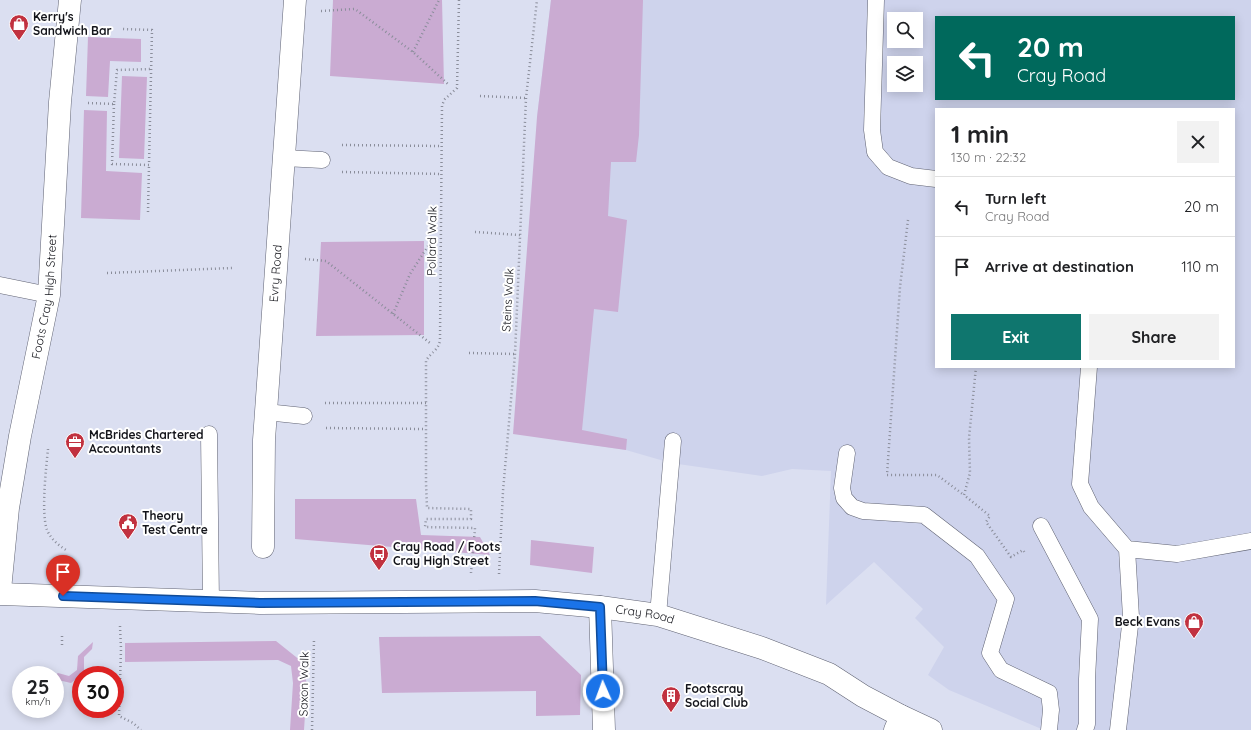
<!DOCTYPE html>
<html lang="en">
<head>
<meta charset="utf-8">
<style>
  body { margin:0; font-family:Quicksand,sans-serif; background:#f2f2f2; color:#202124; height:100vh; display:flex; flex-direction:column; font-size:15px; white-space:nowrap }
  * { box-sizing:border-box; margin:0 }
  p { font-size:13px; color:#757577 }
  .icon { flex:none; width:22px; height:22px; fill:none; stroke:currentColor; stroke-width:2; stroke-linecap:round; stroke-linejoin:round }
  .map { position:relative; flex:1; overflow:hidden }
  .panel { position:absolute; left:935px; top:108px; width:300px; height:260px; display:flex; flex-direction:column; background:#fff; border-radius:0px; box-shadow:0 2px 10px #0003 }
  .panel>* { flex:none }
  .banner { position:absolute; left:935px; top:16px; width:300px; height:84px; border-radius:0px; box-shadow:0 2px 10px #0003; background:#00695c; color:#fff; overflow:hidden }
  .buttons { position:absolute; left:887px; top:12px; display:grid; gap:8px }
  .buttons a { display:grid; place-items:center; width:36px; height:36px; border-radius:0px; background:#fff; box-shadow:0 2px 10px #0003; font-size:20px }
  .speed { position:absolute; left:12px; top:666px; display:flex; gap:8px; font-size:20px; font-weight:700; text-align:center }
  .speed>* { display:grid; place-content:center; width:52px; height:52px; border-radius:50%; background:#fff; box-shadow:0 2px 10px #0003; line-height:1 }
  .speed small { font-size:10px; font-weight:400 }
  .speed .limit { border:6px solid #d22; background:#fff; color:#111 }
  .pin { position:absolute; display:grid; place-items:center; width:34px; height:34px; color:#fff; margin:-41px -17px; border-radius:50% 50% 50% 0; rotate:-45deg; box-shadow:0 0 4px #0007 }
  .pin .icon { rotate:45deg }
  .me { position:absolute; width:44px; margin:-22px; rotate:358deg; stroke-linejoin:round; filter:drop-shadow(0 0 3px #0008) }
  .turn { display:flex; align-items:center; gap:14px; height:84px; padding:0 16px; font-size:18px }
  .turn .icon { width:52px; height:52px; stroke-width:2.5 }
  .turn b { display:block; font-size:28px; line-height:34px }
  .round { display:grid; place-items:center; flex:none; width:42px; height:42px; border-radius:0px; background:#f2f2f2 }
  .headline { display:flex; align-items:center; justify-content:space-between; height:68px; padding:0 16px }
  h1 { font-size:24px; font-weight:700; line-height:30px }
  .primary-button { display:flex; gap:8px; margin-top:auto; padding:8px 16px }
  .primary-button a { flex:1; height:46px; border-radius:0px; background:#0f766e; color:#fff; font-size:16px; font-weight:700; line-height:46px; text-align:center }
  .primary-button a+a { background:#f2f2f2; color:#202124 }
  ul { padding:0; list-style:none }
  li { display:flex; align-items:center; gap:12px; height:60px; padding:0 16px; border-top:1px solid #e0e0e0 }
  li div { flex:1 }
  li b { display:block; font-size:15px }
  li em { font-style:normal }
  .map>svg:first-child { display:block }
  .built { fill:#ced3ec; fill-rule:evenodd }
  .green { fill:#caabd2 }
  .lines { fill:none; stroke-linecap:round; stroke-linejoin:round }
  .service-casing { stroke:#606373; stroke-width:17 }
  .minor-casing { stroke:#606373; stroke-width:23 }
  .primary-casing { stroke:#606373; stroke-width:23 }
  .path { stroke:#8a8d9a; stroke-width:2.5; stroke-dasharray:1 3; stroke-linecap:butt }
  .service { stroke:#fff; stroke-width:16 }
  .minor { stroke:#fff; stroke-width:22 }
  .primary { stroke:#fff; stroke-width:22 }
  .route-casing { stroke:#114b97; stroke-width:10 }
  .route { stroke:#1a73e8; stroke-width:7 }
  .labels { text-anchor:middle; stroke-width:4; stroke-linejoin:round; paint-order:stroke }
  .poi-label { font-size:12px; font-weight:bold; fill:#13141a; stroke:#fff; text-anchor:start }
  .street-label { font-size:12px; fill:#13141a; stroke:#fff }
</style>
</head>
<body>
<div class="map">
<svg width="1251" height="730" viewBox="0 0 1251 730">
  <rect width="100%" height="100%" fill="#dbdff1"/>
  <!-- built -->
  <path class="built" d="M551,0H1251V730H1044L949,690L928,675L944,647L915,618L923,609L874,562L826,605L831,471L792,469L762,476L671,463L626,450L559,440L537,117ZM936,17H1234V99H936ZM894,19H916V41H894ZM894,63H916V85H894ZM936,109H1234V367H936Z"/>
  <!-- green -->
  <path class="green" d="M333,0H442L444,84L330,76Z
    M551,0H643L639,135L636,162H611L608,216L627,220L618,312L594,309L582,430L627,439L626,450L513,434L537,117Z
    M88,37L141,39V62L110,61L108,97L86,96Z
    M122,76L147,77L144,159L119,158Z
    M84,110L107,111L106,171L142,173L140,220L81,218Z
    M424,241V335L316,336L321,242Z
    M295,499H416L421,535L480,537L490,555L295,539Z
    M531,540L594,547L592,573L530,565Z
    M540,636L581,675L580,715L536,716V691L382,693L379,637Z
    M276,641L301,661L307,684L304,730H290L293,683L291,666L278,660L125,662V643Z
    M93,642L92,649L84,657V673L71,683L58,680L55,682V675L58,673L69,676L77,670L78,656Z"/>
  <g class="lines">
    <defs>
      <path id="service" d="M876,0L872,130L875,152L888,167L911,176L936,179
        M284,158L322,160
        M0,285L49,295
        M1089,367L1080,484L1091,507L1127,549
        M266,412L304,416
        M209,434L211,602
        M847,453L842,488L844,498L852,507L863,511L924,515L977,556L1006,599L990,653L1001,670L1049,693L1051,710L1049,730
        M1041,526L1090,619L1087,679V724L1085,730
        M658,615L673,441
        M1118,730L1131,617L1127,549L1177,554L1251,541"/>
      <g id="minor">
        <path id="s1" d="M263,547L264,440L295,0"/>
        <path d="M600,607L604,730"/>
        <path d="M895,730L901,716"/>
      </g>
      <g id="primary">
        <path id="s2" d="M0,590L8,508L20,436L49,295L60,102L70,0"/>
        <path id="s3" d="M0,594L260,603L535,601L600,607L658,615L762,648L829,674L863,696L901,716L931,730"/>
      </g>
    </defs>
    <!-- service casing -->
    <use href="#service" class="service-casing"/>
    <!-- minor casing -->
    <use href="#minor" class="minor-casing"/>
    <!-- primary casing -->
    <use href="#primary" class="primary-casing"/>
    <!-- path -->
    <path class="path" d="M459,0L457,88L445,99L442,105L440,340C439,350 430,353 426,361V483L427,508L471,509V519H426L425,527L475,528L471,573
      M321,11L355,9L413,52L449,85
      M413,52L439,0
      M480,96L526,98
      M88,103L114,104L117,70L151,69
      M114,104L112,164L149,165L152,30L122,29
      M342,145L442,146
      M342,172L442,174
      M148,212L149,165
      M908,220L900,287L887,475H937L964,495
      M475,232L520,235
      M305,259L326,261L430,343
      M107,273L232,268
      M393,314L410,274L430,243
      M469,353L515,354
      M976,367L969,438L970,473L964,495L990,516L986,522L1011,557L1023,550L1025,553
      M325,403H426
      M326,428L426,429
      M48,449C46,469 41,513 47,530C51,539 58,545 66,550
      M499,574L503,491L515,354L526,98L537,0
      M120,626L121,649L119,716L133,723L141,730
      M62,645V635
      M312,730L314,639"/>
    <!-- service -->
    <use href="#service" class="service"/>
    <!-- minor -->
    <use href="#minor" class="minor"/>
    <!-- primary -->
    <use href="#primary" class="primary"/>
  </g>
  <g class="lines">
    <defs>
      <path id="route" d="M63,596L260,603L535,601L600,607L603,691"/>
    </defs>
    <!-- route casing -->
    <use href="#route" class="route-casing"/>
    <!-- route -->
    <use href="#route" class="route"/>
  </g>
  <!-- icons -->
  <defs>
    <symbol id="shop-pin" viewBox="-11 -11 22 30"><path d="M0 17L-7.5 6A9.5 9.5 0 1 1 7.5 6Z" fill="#c1313f" stroke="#fff"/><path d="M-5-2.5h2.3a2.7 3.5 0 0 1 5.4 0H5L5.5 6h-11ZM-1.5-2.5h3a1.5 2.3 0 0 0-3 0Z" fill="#fff"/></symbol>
    <symbol id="office-pin" viewBox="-11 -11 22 30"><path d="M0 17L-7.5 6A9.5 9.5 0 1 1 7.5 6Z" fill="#c1313f" stroke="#fff"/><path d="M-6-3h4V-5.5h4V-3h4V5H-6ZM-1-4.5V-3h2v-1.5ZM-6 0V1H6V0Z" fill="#fff"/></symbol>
    <symbol id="civic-pin" viewBox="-11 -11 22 30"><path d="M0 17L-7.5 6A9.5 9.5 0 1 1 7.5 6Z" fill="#c1313f" stroke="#fff"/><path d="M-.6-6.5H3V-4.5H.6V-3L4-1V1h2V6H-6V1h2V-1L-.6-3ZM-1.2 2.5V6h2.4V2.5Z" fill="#fff"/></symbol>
    <symbol id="bus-pin" viewBox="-11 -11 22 30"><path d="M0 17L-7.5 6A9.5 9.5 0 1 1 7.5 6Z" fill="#c1313f" stroke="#fff"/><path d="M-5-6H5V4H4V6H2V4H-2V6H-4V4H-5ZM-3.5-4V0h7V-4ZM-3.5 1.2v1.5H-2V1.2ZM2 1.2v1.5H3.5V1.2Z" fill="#fff"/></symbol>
    <symbol id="building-pin" viewBox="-11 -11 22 30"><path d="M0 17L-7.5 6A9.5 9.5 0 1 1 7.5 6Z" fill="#c1313f" stroke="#fff"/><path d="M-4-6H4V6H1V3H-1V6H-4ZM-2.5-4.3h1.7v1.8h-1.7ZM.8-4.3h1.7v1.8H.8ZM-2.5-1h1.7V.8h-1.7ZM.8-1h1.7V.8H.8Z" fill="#fff"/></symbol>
  </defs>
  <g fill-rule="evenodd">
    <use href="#shop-pin" x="8" y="13" width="22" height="30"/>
    <use href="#office-pin" x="64" y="431" width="22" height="30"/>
    <use href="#civic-pin" x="117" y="512" width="22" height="30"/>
    <use href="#bus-pin" x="368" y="543" width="22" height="30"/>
    <use href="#shop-pin" x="1183" y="611" width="22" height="30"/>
    <use href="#building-pin" x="660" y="685" width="22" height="30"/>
  </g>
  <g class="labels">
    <!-- poi labels -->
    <g class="poi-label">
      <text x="33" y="21">Kerry's<tspan x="33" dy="14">Sandwich Bar</tspan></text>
      <text x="89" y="439">McBrides Chartered<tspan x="89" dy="14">Accountants</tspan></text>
      <text x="142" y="520">Theory<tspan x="142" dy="14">Test Centre</tspan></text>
      <text x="393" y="551">Cray Road / Foots<tspan x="393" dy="14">Cray High Street</tspan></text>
      <text x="1180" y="626" text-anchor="end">Beck Evans</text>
      <text x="685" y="693">Footscray<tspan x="685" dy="14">Social Club</tspan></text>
    </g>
    <!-- street labels -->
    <g class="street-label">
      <text transform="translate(432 241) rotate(-89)" y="4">Pollard Walk</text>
      <text dy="4" stroke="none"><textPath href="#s1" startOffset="274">Evry Road</textPath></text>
      <text dy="4" stroke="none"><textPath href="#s2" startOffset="297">Foots Cray High Street</textPath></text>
      <text transform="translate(508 300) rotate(-87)" y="4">Steins Walk</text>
      <text dy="4" stroke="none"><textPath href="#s3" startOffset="646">Cray Road</textPath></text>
      <text transform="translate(304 684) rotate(-89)" y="4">Saxon Walk</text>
    </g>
  </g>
</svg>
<div class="buttons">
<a><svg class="icon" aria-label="search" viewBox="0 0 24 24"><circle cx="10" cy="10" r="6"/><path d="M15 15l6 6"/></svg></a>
<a><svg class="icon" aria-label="layers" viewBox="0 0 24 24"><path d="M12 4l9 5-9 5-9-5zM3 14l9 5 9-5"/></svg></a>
</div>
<div class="speed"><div>25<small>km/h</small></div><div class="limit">30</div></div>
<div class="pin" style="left:63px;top:596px;background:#d93025"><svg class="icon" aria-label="arrive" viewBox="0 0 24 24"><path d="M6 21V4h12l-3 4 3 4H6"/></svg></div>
<svg class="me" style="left:603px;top:691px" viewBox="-20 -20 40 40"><circle r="17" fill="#1a73e8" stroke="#fff" stroke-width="3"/><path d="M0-11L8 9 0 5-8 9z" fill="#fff"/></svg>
<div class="banner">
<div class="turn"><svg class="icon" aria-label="left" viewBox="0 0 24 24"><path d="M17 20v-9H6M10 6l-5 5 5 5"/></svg><div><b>20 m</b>Cray Road</div></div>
</div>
<section class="panel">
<div class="headline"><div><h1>1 min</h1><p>130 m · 22:32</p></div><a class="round"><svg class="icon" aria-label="close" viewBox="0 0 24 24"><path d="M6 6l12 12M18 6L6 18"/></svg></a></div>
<ul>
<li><svg class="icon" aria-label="left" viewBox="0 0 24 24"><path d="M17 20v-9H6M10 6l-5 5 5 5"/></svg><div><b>Turn left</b><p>Cray Road</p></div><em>20 m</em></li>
<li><svg class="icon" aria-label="arrive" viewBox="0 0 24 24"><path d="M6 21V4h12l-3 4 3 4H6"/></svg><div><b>Arrive at destination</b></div><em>110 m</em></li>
</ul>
<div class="primary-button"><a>Exit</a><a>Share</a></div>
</section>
</div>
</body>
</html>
